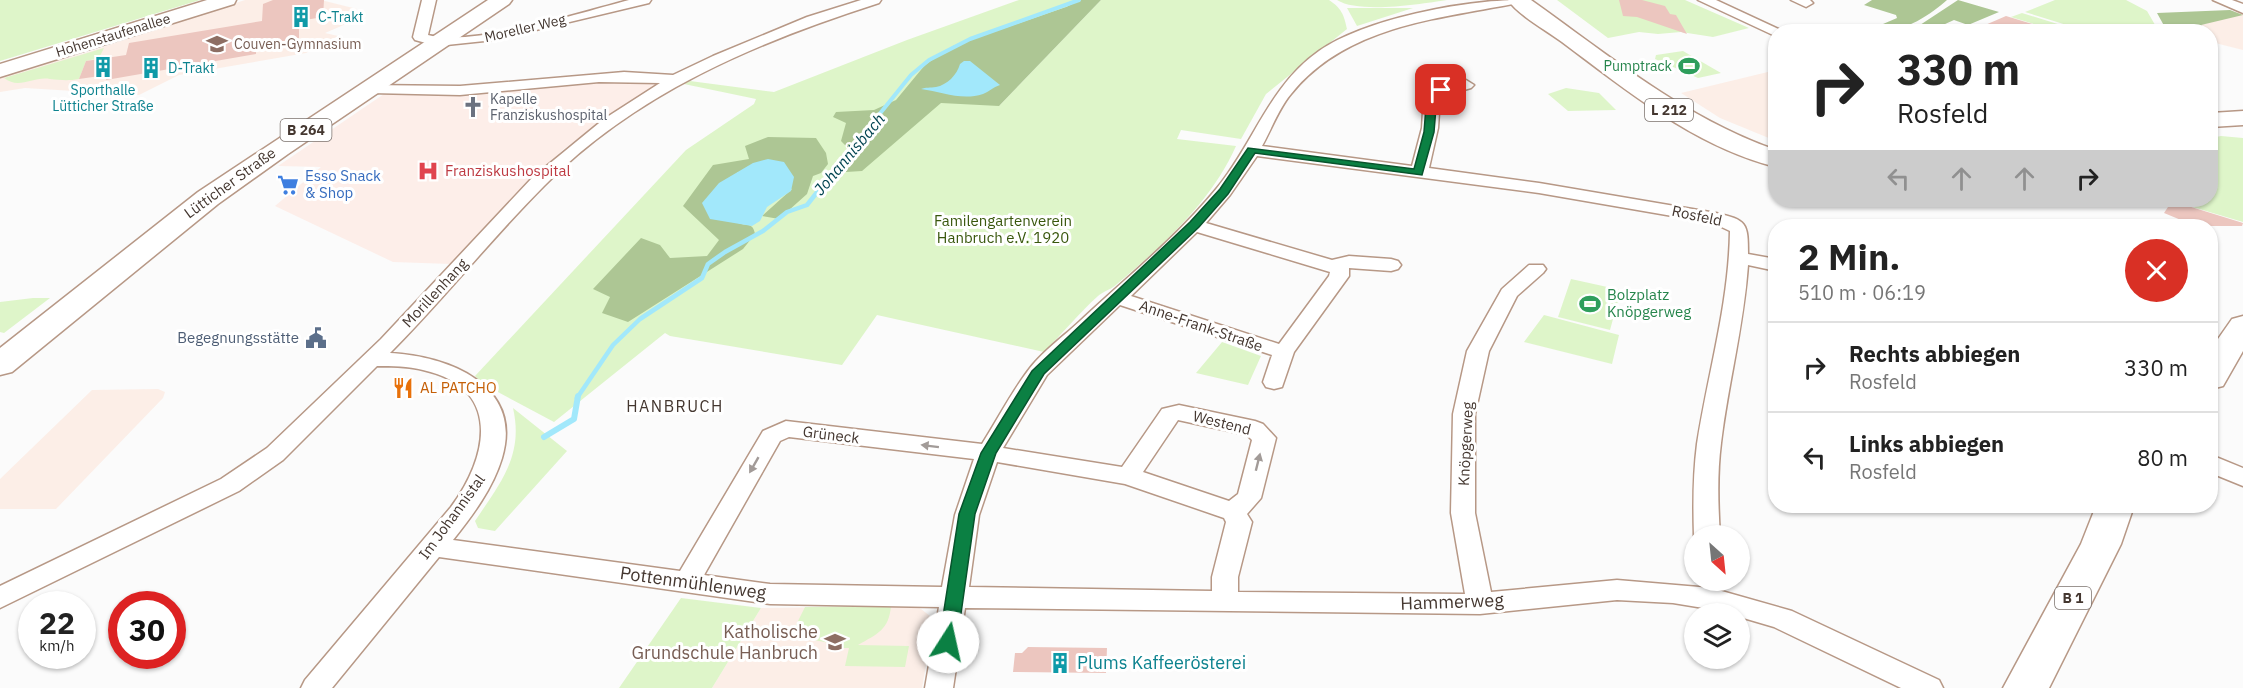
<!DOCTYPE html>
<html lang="de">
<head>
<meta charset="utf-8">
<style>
  body { margin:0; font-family:"IBM Plex Sans",sans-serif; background:#f2f2f2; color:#222; height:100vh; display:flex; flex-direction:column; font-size:22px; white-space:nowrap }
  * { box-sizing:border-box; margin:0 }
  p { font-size:20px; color:#767676 }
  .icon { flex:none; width:33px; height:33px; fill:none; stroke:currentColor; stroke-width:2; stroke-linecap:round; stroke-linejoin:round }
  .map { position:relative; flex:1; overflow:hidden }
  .sheet { position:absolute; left:1768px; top:219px; width:450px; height:294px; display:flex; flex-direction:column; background:#fff; border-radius:24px; box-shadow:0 2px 4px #0004 }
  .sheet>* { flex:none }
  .guide { position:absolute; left:1768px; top:24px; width:450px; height:183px; border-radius:24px; box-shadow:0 2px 4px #0004; background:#fff; color:#222; overflow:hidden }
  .needle { width:39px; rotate:153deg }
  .buttons { position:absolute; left:1684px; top:525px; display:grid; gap:12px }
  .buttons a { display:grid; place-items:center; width:66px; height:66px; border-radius:50%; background:#fff; box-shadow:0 2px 4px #0004; font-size:30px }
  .speed { position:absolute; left:18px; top:591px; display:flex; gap:12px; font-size:30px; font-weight:700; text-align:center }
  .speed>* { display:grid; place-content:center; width:78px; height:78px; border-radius:50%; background:#fff; box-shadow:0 2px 4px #0004; line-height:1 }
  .speed small { font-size:15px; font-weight:400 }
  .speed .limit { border:9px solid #d22; background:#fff; color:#111 }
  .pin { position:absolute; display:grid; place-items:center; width:51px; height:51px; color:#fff; margin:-26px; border-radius:12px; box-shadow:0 3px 9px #0006 }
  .me { position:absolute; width:66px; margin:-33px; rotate:10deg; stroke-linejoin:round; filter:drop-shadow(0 0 4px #0008) }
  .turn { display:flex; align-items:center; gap:21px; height:126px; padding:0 30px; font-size:27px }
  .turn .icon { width:78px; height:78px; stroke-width:2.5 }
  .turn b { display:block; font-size:42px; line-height:51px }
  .lanes { display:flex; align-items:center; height:57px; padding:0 30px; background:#0003; justify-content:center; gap:30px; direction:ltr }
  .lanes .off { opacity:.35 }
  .round { display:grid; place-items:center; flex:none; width:63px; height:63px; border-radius:32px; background:#f2f2f2 }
  .overview { display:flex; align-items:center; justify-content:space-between; height:102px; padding:0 30px }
  h1 { font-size:36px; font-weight:800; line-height:45px }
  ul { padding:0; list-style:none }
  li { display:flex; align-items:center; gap:18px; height:90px; padding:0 30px; border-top:2px solid #e0e0e0 }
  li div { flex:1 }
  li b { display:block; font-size:22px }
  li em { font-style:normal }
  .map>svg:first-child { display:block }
  .education { fill:#fceee7 }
  .medical { fill:#fdeee9 }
  .green { fill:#def5c9 }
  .forest { fill:#adc694 }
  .water { fill:#a2e8fb }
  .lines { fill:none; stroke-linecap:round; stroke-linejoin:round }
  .stream-far2 { stroke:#a2e8fb; stroke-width:4 }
  .stream-far1 { stroke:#a2e8fb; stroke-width:4.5 }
  .stream { stroke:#a2e8fb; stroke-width:6 }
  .building { fill:#ecc6bf }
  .minor-casing { stroke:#b79886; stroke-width:3 }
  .secondary-casing { stroke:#b79886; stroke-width:3 }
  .primary-casing { stroke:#b79886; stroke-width:3 }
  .minor { fill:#fff; fill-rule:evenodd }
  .secondary { fill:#fff; fill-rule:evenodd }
  .primary { fill:#fff; fill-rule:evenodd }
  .oneway { fill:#a29b98 }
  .route { fill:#0b8043; stroke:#07532c; stroke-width:1.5 }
  .labels { text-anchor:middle; stroke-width:6; stroke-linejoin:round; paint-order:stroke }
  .far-culture-label { font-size:14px; fill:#0d838f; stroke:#fff; text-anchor:start }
  .far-street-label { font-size:14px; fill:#443730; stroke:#fff }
  .far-education-label { font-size:14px; fill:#785e54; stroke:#fff; text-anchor:start }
  .far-leisure-label { font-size:14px; fill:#27864d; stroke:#fff; text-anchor:end }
  .far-worship-label { font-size:14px; fill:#5b616d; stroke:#fff; text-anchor:start }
  .shield { fill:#fff; stroke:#7c736e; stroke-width:1.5 }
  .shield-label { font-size:14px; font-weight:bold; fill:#443730 }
  .health-label { font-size:15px; fill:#be3a42; stroke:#fff; text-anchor:start }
  .shop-label { font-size:15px; fill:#366cbe; stroke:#fff; text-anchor:start }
  .street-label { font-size:15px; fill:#443730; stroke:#fff }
  .park-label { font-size:15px; fill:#39570d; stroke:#fff }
  .leisure-label { font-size:15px; fill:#27864d; stroke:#fff; text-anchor:start }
  .service-label { font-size:15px; fill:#4e5e75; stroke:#fff; text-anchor:end }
  .food-label { font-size:15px; fill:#c56008; stroke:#fff; text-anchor:start }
  .water-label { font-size:16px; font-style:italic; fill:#034552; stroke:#fff }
  .neighbourhood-label { font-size:16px; letter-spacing:1.5px; fill:#443730; stroke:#fff }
  .near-street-label { font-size:18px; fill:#443730; stroke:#fff }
  .near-education-label { font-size:18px; fill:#785e54; stroke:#fff; text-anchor:end }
  .near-culture-label { font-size:18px; fill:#0d838f; stroke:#fff; text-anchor:start }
</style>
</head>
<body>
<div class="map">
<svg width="2243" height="688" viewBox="0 0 2243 688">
  <rect width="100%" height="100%" fill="#fbfbfb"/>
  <!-- education -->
  <path class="education" d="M245,0H321L357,9L332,20L346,24L325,33L338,36L306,53L179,75L139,95L25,88L0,92V77L88,52Z
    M2237,12L2243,14V50L2211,42V32L2173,31Z
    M1776,70V141L1720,118L1681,93Z
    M158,389L165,392L163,398L56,509H0V479L92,390Z
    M917,606L934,619L922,688H712L761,608Z"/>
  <!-- medical -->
  <path class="medical" d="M604,80L654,81L658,83L657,86L612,114L564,149L535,176L451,264L393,262L275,206L321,167L278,166L384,94L443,95Z"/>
  <!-- green -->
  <path class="green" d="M0,0H200L0,61Z
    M1019,0H1080L1066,7L999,106L1101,0H1329C1341,8 1344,14 1347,29L1266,94L1241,139L1181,130L1177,139L1236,146C1212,201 1162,246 1117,284C1112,289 1104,291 1098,296C1079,313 1062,334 1044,352L877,315L842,365L670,336L665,333L554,422L483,384L475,376L686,150L754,104L756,99L684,84L690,81L774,92L907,40Z
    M1337,0H1447C1421,4 1359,14 1337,0Z
    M1557,0H1685L1749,28L1713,37L1681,32L1658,34L1639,32L1608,38Z
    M2055,0H2126L2147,11L2158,30L2119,26L2107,31L2094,29L2086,31L2025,12Z
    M1347,8H1413L1357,26Z
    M2022,13L2080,31H2057L2011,17Z
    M104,48L99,58L86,61L79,79C68,81 60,80 50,79C33,76 19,90 4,78Z
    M1683,51L1721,73L1698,78L1655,59L1656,55Z
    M1566,88L1599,93L1616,110L1568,111L1548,94Z
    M2221,136L2243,138V222L2169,200H2211V138Z
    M1571,279L1621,290L1610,330L1558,317Z
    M33,298H50L4,333L0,332V302Z
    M1544,315L1619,335L1612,364L1524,342Z
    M1222,342L1261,356L1248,385L1196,373Z
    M513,408L567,451L495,531L478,528L475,521C500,483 524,456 513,408Z
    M681,598L761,608L712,688H619Z
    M891,606C889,630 877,634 858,645L909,646L905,667L845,666L849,648H838C824,637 809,646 795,627L805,607Z"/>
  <!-- forest -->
  <path class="forest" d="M1080,0H1101L999,106L941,103L862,171L846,172L842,168L849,155L847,147L841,141L846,123L833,117L836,112L874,110L896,100L925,65L953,46L1066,7Z
    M1872,0H1947C1928,17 1897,37 1869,30L1897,18L1896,15L1864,5Z
    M1958,0L1999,12L1968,25L1954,20L1934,29L1920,25Z
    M2230,10L2243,15L2201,25L2209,31H2167L2157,13Z
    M768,137L816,138L826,153L828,164L821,173L813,176L807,194L779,219L762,216L792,189L738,172L713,196C720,203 728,216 736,222C745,227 753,221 755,234L743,249L628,322L602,313L610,297L593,289L641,238L660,245L670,258L707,256L719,240L683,206L713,165L749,159L745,146Z"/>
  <!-- water -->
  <path class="water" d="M964,61H970L1000,85C993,87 989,92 983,94C962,101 942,92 921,89C926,87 930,88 936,87C947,85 957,75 960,64Z
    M768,159L784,162L794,177L791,191L767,207L760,221L752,226L710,219L702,203L719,183L753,163Z"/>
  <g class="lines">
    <!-- stream-far2 -->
    <path class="stream-far2" d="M832,173L911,75L929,60L970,39L1079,0"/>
    <!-- stream-far1 -->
    <path class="stream-far1" d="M577,398L613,345L640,319L702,278L708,264L725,252L763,231L787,212L807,205L833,172"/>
    <!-- stream -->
    <path class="stream" d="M544,437L574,419L578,396"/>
  </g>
  <!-- building -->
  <path class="building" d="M273,0H324L323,17L299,21V44L256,51V54L106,80L107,75L79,79L86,61L126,55L129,43L262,21L263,4Z
    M1619,0H1642L1665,6L1670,14L1676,15L1687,34L1637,17L1623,16Z
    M2006,16L2045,28L2044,32H1969Z
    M2172,201L2243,223L2242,226H2176L2181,220L2164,213Z
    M1028,647L1107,648L1106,673L1013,672L1015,653H1022Z"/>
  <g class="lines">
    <defs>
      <path id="minor" d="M422,0H436L428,35C475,47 579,13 629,0H651L649,3L494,40L437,46L415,40L413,37Z
        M861,0H881L879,3C757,42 635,93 544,186C490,240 443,300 390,353C447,356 524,384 502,458C493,488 473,515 453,540L680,571L763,431L786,421L982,444C998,419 1012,391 1030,368C1044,350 1064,336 1080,321C1126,278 1177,237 1217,188C1254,143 1269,86 1319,51C1365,19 1464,0 1520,0L1513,4C1434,19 1345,27 1291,94C1279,108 1271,130 1262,146L1412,166L1422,128L1424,94L1427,91L1466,80L1474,85L1471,88L1440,97L1438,128L1429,168L1539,183L1716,213C1747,220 1748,223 1748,254L1776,259V271L1748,265C1744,325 1728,384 1721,443C1717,474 1718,505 1720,536H1694C1693,505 1693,475 1697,444C1708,373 1729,304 1730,231L1713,223L1539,193L1257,156L1230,195L1206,223L1332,260L1349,256L1391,259L1398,261L1401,265L1398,269L1391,271L1349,268V276L1294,352L1282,387L1274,389L1266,387L1263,382L1272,355L1120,305L1047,375L1003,448L1122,467L1162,409L1179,405L1255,421L1263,424L1276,438L1261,498L1247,514L1252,522L1238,577V592L1465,594L1451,513L1453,414L1467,351L1502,289L1529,265H1543L1546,269L1543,273L1517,296L1489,351L1475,414V513L1491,592L1617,580L1711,588L1792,611L1939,680L1943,688H1901L1774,627L1740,617V614L1673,603L1617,600L1480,614L965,608L953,688H925L939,607L770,604L439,557L332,688H301L305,680L451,507C488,457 503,388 423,370C408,366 392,366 377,366L283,460L239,491L0,608V586L221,479L267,448L381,339L532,178L604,119L660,83L599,82L460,95L371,93L363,88L366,85L460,86L624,72L673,75L713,56L807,17ZM1197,232L1330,272L1329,276L1279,344L1131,296ZM1178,420L1247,435L1252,440L1238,494L1229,501L1143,472ZM789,437L974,459L955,515L942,587L770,584L704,575L780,441ZM997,462L1125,484L1224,518L1226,522L1212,577V591L969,587L979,515Z
        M1698,0H1716L1785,32H1776V36L1773,35Z
        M1791,0H1810L1813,3L1806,7Z
        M2213,0H2232L2243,4V13Z
        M2211,455L2243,468V486L2211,473Z"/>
      <path id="secondary" d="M207,0H236L234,4L0,77V64Z"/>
      <path id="primary" d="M488,0H512L509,4L288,154L218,204L12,372L0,375V348L198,192Z
        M1508,0H1531C1610,56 1684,118 1776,150V167C1694,146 1629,92 1562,42C1547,31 1518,15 1508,0Z
        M2243,111V125L2211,127V113Z
        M2243,316V351L2223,386L2211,389V349L2232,319Z
        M2096,506H2134L2121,544L2049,688H2003L2081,544Z"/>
    </defs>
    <!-- minor casing -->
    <use href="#minor" class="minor-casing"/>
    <!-- secondary casing -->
    <use href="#secondary" class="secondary-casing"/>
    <!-- primary casing -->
    <use href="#primary" class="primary-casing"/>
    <!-- minor -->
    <use href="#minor" class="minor"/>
    <!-- secondary -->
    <use href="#secondary" class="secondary"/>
    <!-- primary -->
    <use href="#primary" class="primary"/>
  </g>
  <!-- one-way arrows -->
  <defs><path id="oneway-solid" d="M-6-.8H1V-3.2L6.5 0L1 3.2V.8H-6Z" transform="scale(1.5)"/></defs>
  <g class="oneway">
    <use href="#oneway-solid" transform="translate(930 446) rotate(-173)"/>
    <use href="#oneway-solid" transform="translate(1258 462) rotate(-76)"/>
    <use href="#oneway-solid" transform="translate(754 465) rotate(120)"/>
  </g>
  <!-- route -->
  <path class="route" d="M1441,87L1446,90L1437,95L1434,132L1422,175L1255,153L1228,194L1199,227L1044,374L996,453L975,514L957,642L954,647L948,649L941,647L939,642L959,514L981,453L1032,371L1190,222L1220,189L1248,148L1414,169L1424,132L1427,94Z"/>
  <!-- icons -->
  <defs>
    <symbol id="building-bare" viewBox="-9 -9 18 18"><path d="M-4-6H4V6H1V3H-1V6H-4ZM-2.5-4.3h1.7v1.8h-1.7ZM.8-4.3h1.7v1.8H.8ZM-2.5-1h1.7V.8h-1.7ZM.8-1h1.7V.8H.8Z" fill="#0f9aa8" stroke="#fff" stroke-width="2.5" paint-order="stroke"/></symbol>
    <symbol id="school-bare" viewBox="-9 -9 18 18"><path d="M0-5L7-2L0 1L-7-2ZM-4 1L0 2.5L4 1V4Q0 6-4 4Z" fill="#8d6e63" stroke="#fff" stroke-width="2.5" paint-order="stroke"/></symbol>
    <symbol id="stadium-bare" viewBox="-9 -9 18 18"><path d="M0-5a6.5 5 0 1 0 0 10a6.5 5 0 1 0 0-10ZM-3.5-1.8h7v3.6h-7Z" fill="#2e9e5b" stroke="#fff" stroke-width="2.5" paint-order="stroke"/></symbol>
    <symbol id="church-bare" viewBox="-9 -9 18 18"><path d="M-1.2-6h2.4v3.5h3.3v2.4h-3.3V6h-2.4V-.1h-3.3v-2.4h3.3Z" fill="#6b7280" stroke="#fff" stroke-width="2.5" paint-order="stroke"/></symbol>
    <symbol id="hospital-bare" viewBox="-9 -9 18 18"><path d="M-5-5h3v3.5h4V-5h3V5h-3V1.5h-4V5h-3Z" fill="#e0444e" stroke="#fff" stroke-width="2.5" paint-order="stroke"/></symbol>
    <symbol id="supermarket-bare" viewBox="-9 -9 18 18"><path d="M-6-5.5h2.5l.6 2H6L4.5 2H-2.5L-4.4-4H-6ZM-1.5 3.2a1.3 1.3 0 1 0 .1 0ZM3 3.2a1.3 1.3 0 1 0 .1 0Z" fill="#3f7fe0" stroke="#fff" stroke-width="2.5" paint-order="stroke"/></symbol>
    <symbol id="civic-bare" viewBox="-9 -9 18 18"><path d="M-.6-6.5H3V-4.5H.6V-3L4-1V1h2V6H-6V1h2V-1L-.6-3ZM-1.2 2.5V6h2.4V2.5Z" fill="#5c6f8a" stroke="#fff" stroke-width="2.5" paint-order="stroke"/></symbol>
    <symbol id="restaurant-bare" viewBox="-9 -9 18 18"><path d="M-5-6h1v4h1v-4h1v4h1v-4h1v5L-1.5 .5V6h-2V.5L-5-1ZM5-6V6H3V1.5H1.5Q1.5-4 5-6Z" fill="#e8710a" stroke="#fff" stroke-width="2.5" paint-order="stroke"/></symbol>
  </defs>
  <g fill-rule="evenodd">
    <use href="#building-bare" x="286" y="2" width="30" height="30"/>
    <use href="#school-bare" x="202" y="29" width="30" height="30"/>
    <use href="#stadium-bare" x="1674" y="51" width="30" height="30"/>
    <use href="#building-bare" x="88" y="52" width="30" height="30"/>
    <use href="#building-bare" x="136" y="53" width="30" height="30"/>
    <use href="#church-bare" x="458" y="92" width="30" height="30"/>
    <use href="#hospital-bare" x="413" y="156" width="30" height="30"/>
    <use href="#supermarket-bare" x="273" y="170" width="30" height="30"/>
    <use href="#stadium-bare" x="1575" y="289" width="30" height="30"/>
    <use href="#civic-bare" x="301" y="323" width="30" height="30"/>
    <use href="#restaurant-bare" x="388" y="373" width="30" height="30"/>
    <use href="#school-bare" x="820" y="627" width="30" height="30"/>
    <use href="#building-bare" x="1045" y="648" width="30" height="30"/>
  </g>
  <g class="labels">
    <!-- far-culture labels -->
    <g class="far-culture-label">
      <text x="318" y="22">C-Trakt</text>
      <text x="168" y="73">D-Trakt</text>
      <text x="103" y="95" text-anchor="middle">Sporthalle<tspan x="103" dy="16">Lütticher Straße</tspan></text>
    </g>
    <!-- far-street labels -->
    <g class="far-street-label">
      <text transform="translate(525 28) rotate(-13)" y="5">Moreller Weg</text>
      <text transform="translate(113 35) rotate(-17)" y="5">Hohenstaufenallee</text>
    </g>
    <!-- far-education labels -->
    <g class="far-education-label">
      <text x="234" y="49">Couven-Gymnasium</text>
    </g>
    <!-- far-leisure labels -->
    <g class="far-leisure-label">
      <text x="1672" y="71">Pumptrack</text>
    </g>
    <!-- far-worship labels -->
    <g class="far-worship-label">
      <text x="490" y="104">Kapelle<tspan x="490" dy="16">Franziskushospital</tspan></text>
    </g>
    <!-- shield labels -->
    <g class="shield">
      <rect x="1645" y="99" width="48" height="22" rx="4.5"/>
      <rect x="280.5" y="119" width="51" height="22" rx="4.5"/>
      <rect x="2055" y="587" width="36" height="22" rx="4.5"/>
    </g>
    <g class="shield-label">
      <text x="1669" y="115">L 212</text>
      <text x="306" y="135">B 264</text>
      <text x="2073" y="603">B 1</text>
    </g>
    <!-- health labels -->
    <g class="health-label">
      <text x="445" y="176">Franziskushospital</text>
    </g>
    <!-- shop labels -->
    <g class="shop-label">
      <text x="305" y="181">Esso Snack<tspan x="305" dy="17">&amp; Shop</tspan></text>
    </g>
    <!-- street labels -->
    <g class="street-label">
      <text transform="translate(230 183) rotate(-36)" y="5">Lütticher Straße</text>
      <text transform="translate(1697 216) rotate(12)" y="5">Rosfeld</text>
      <text transform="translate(435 293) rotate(-47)" y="5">Morillenhang</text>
      <text transform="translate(1201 326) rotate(19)" y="5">Anne-Frank-Straße</text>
      <text transform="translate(1222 423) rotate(14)" y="5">Westend</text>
      <text transform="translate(831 435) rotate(7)" y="5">Grüneck</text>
      <text transform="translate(1466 444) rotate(-87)" y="5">Knöpgerweg</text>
      <text transform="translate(452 517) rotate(-54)" y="5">Im Johannistal</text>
    </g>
    <!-- park labels -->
    <g class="park-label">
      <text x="1003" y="226">Familengartenverein<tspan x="1003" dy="17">Hanbruch e.V. 1920</tspan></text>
    </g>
    <!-- leisure labels -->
    <g class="leisure-label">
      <text x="1607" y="300">Bolzplatz<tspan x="1607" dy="17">Knöpgerweg</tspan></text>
    </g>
    <!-- service labels -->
    <g class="service-label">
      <text x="299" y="343">Begegnungsstätte</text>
    </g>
    <!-- food labels -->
    <g class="food-label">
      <text x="420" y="393">AL PATCHO</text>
    </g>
    <!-- water labels -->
    <g class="water-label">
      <text transform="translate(849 154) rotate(-50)" y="6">Johannisbach</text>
    </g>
    <!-- neighbourhood labels -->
    <g class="neighbourhood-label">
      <text x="675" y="412">HANBRUCH</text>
    </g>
    <!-- near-street labels -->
    <g class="near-street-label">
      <text transform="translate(693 583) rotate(8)" y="6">Pottenmühlenweg</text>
      <text transform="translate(1452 602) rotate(-2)" y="6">Hammerweg</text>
    </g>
    <!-- near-education labels -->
    <g class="near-education-label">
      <text x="818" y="638">Katholische<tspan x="818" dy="21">Grundschule Hanbruch</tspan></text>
    </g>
    <!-- near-culture labels -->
    <g class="near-culture-label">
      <text x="1077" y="669">Plums Kaffeerösterei</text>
    </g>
  </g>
</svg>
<div class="buttons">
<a><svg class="needle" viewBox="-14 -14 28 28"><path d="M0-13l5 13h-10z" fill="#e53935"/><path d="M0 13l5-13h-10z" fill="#767676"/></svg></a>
<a><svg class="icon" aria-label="layers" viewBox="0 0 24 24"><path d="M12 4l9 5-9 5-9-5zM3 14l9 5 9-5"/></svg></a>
</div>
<div class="speed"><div>22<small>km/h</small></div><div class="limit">30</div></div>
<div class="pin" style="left:1441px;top:90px;background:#d93025"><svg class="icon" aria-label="arrive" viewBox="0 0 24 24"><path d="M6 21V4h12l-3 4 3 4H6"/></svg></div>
<svg class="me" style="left:948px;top:642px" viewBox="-20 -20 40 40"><circle r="19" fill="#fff"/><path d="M0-13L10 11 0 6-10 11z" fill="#0b8043"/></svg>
<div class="guide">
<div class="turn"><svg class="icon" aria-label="right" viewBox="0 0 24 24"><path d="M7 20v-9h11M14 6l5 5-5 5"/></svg><div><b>330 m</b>Rosfeld</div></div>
<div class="lanes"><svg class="icon off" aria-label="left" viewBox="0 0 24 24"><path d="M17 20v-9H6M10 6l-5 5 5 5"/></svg><svg class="icon off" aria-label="ahead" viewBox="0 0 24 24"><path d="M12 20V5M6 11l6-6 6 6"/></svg><svg class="icon off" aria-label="ahead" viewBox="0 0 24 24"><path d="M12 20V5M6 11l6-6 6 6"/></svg><svg class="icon" aria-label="right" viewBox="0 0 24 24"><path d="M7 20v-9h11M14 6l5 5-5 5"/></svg></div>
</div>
<section class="sheet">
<div class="overview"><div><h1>2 Min.</h1><p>510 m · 06:19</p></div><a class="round" style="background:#d93025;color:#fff"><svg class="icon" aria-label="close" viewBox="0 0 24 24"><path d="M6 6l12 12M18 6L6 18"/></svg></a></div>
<ul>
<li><svg class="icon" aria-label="right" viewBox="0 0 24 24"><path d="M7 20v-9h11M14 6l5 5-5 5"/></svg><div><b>Rechts abbiegen</b><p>Rosfeld</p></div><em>330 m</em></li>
<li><svg class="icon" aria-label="left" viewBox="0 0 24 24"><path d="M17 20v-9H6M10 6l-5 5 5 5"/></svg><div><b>Links abbiegen</b><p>Rosfeld</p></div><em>80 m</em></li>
</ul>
</section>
</div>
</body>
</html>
